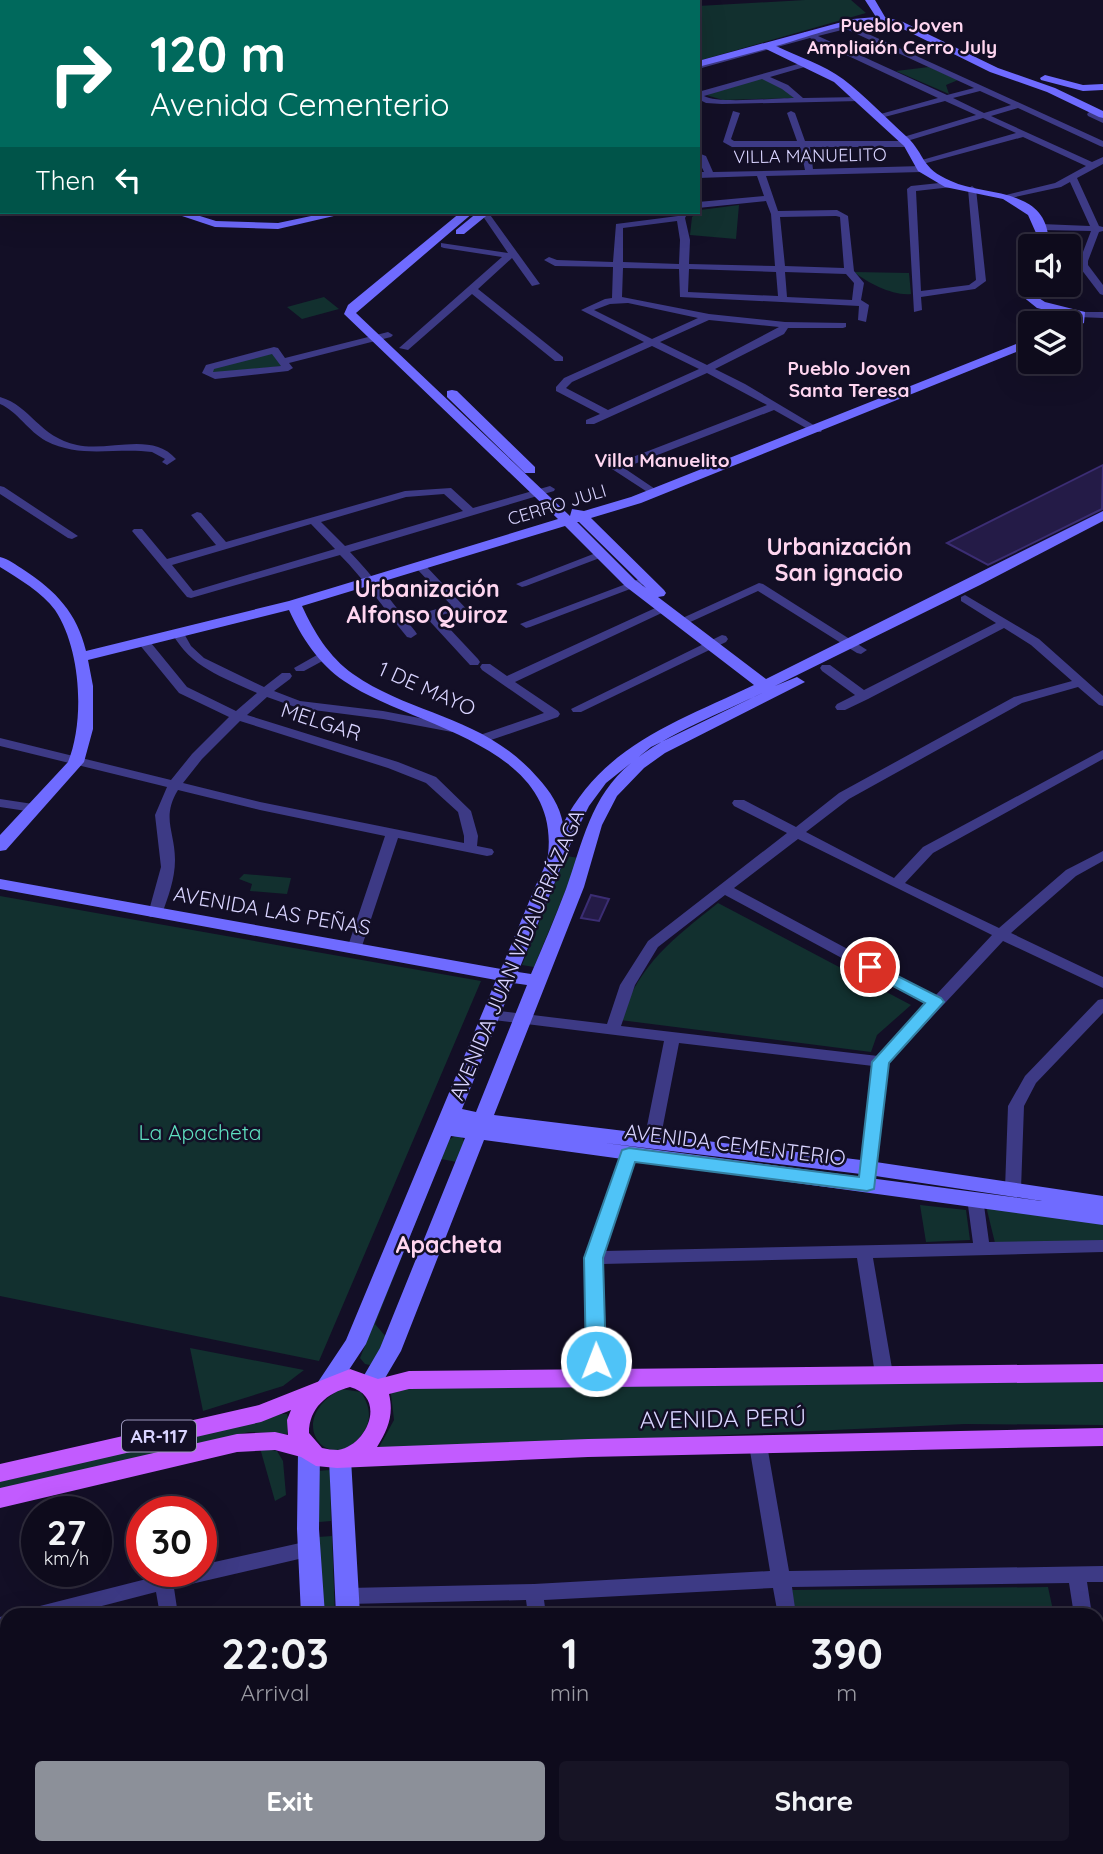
<!DOCTYPE html>
<html lang="en">
<head>
<meta charset="utf-8">
<style>
  body { margin:0; font-family:Quicksand,sans-serif; background:#171425; color:#f1f3f6; height:100vh; display:flex; flex-direction:column; font-size:26px; white-space:nowrap }
  * { box-sizing:border-box; margin:0 }
  p { font-size:23px; color:#9b9ba3 }
  .icon { flex:none; width:38px; height:38px; fill:none; stroke:currentColor; stroke-width:2; stroke-linecap:round; stroke-linejoin:round }
  .map { position:relative; flex:1; overflow:hidden }
  .panel { position:absolute; left:0px; top:1608px; width:1104px; height:247px; display:flex; flex-direction:column; background:#0e0b1c; border-radius:21px 21px 0 0; box-shadow:0 7px 28px #0002,0 0 0 2px #2e2b3b }
  .panel>* { flex:none }
  .hud { position:absolute; left:0px; top:0px; width:700px; height:214px; box-shadow:0 7px 28px #0002,0 0 0 2px #2e2b3b; background:#00695c; color:#fff; overflow:hidden }
  .controls { position:absolute; left:1018px; top:234px; display:grid; gap:14px }
  .controls a { display:grid; place-items:center; width:63px; height:63px; border-radius:7px; background:#0e0b1c; box-shadow:0 7px 28px #0002,0 0 0 2px #2e2b3b; font-size:35px }
  .speed { position:absolute; left:21px; top:1496px; display:flex; gap:14px; font-size:35px; font-weight:700; text-align:center }
  .speed>* { display:grid; place-content:center; width:91px; height:91px; border-radius:50%; background:#0e0b1c; box-shadow:0 7px 28px #0002,0 0 0 2px #2e2b3b; line-height:1 }
  .speed small { font-size:18px; font-weight:400 }
  .speed .limit { border:10px solid #d22; background:#fff; color:#111 }
  .pin { position:absolute; display:grid; place-items:center; width:60px; height:60px; color:#fff; margin:-30px; border:4px solid #fff; border-radius:50%; box-shadow:0 2px 7px #0007 }
  .me { position:absolute; width:77px; margin:-38px; rotate:359deg; stroke-linejoin:round; filter:drop-shadow(0 0 5px #0008) }
  .turn { display:flex; align-items:center; gap:24px; height:147px; padding:0 35px; font-size:32px }
  .turn .icon { width:91px; height:91px; stroke-width:2.5 }
  .turn b { display:block; font-size:49px; line-height:60px }
  .then { display:flex; align-items:center; height:66px; padding:0 35px; background:#0003; gap:14px; font-size:26px }
  .eta { display:flex; justify-content:space-evenly; align-items:center; height:119px; text-align:center }
  .eta b { font-size:42px; font-weight:700; line-height:49px }
  .action { display:flex; gap:14px; margin-top:auto; padding:14px 35px }
  .action a { flex:1; height:80px; border-radius:7px; background:#8c9099; color:#fff; font-size:28px; font-weight:700; line-height:80px; text-align:center }
  .action a+a { background:#171425; color:#f1f3f6 }
  .map>svg:first-child { display:block }
  .green { fill:#12302f }
  .building { fill:#241b47; stroke:#3b2d73; stroke-width:2 }
  .lines { fill:none; stroke-linecap:round; stroke-linejoin:round }
  .street { fill:#3d3a85; fill-rule:evenodd }
  .secondary { fill:#6f6bff; fill-rule:evenodd }
  .primary { fill:#c25bff; fill-rule:evenodd }
  .route { fill:#4fc3f7; stroke:#337fa1; stroke-width:2 }
  .labels { text-anchor:middle; stroke-width:5; stroke-linejoin:round; paint-order:stroke }
  .far-street-label { font-size:18px; fill:#d9d4ff; stroke:#130f26 }
  .far-neighbourhood-label { font-size:19px; font-weight:bold; fill:#ffd6f0; stroke:#130f26 }
  .shield { fill:#130f26; stroke:#9e99be; stroke-width:2 }
  .shield-label { font-size:19px; font-weight:bold; fill:#d9d4ff }
  .street-label { font-size:21px; fill:#d9d4ff; stroke:#130f26 }
  .park-label { font-size:21px; fill:#5fe0c0; stroke:#130f26 }
  .neighbourhood-label { font-size:23px; font-weight:bold; fill:#ffd6f0; stroke:#130f26 }
  .near-street-label { font-size:24px; fill:#d9d4ff; stroke:#130f26 }
</style>
</head>
<body>
<div class="map">
<svg width="1103" height="1854" viewBox="0 0 1103 1854">
  <rect width="100%" height="100%" fill="#130f26"/>
  <!-- green -->
  <path class="green" d="M805,0H851L866,13L698,61V6Z
    M929,67L958,80L946,85L949,94L896,71Z
    M762,78L781,87L795,98L723,100L706,95Z
    M739,205L736,239L690,235L692,217L700,210Z
    M854,272L909,273L911,294C893,296 868,283 854,272Z
    M324,297L339,309L302,319L287,307Z
    M273,353L284,366L211,373L212,368Z
    M566,856L579,858L534,967L522,965Z
    M244,874L291,878L287,894L250,891L252,884L239,879Z
    M0,896L481,981L319,1361L0,1296Z
    M718,903L911,1005L877,1035L871,1052L620,1020C641,962 672,940 718,903Z
    M457,1135L462,1137L465,1143L457,1162L441,1159L375,1324L387,1338L370,1365L365,1364L360,1358L448,1140Z
    M920,1205L966,1210L970,1240L926,1242Z
    M986,1206L1103,1221V1241L995,1243Z
    M190,1348L304,1370L283,1386L203,1411Z
    M1103,1379V1425L965,1424L377,1451L394,1420L390,1386Z
    M341,1389L361,1392C368,1403 372,1415 366,1428C335,1483 279,1423 341,1389Z
    M282,1414H287L289,1421L287,1434L249,1432L0,1490V1482Z
    M260,1448L277,1451L283,1461L286,1495L275,1501Z
    M330,1470L331,1521L319,1522L317,1471Z
    M332,1536L335,1615H322L318,1537Z
    M1048,1587L1054,1615H795L792,1590Z"/>
  <!-- building -->
  <path class="building" d="M1103,465L1102,509L988,565L947,543Z
    M591,895L609,899L599,921L581,918Z"/>
  <g class="lines">
    <!-- street -->
    <path class="street" d="M407,0H416L405,2Z
      M842,22L1103,141V147L1100,146L1018,108L991,116L1092,162L1103,157V164L1077,178L1099,226L1103,227V231L1099,232L1088,261V265L1103,285V295L1100,294L1078,265L1091,231L1041,230L1036,227L1041,224L1090,226L1070,182L1061,187L1006,199L1002,196L1055,183L1086,166L1023,137L919,165L915,162L1016,133L983,118L907,141L912,144L908,147H810L813,169L922,166L926,169L922,172L766,176L778,211L837,210L848,216L854,271L864,283L861,300L869,305L866,322L858,320L859,306L680,297L679,269L623,268L622,297L709,314L785,322L846,323V327L843,328H788L784,334L715,369L745,384L822,430L821,432H813L774,410L624,468L661,493L656,496L652,495L612,469V465L767,405L707,373L594,424H586V420L600,414L556,391V387L564,378L644,342L581,310L605,299L612,298L613,267L555,266L544,260L549,257L557,260L613,262L616,224L678,216L680,212H688L685,218L690,240L689,264L775,266L771,214L766,201L698,208V202L764,196L757,176L698,178V172H704L698,159V153L706,156L713,172L805,170L800,147H732L723,142L733,111L740,113L731,139L734,141H797L787,113L791,111L795,113L805,141H900V138L976,115L945,101L877,119V115L938,98L810,38L698,69V64L804,35V32L812,33L840,26L838,24ZM846,29L974,88L947,95L818,36ZM980,91L1011,105L984,113L953,98ZM836,216L840,217L844,268L785,266L780,217ZM677,221L680,240L679,264L623,262V228ZM689,269L776,272L778,296L688,292ZM785,272L846,274L854,283L852,300L787,297ZM628,303L698,318L652,339L594,310L610,304ZM709,320L779,327L707,365L660,342ZM652,346L699,369L608,410L566,388L572,382Z
      M0,60H2V64H0Z
      M805,62L809,64L808,66L770,77L788,85L803,98L860,97L864,99L860,101L722,104L706,103L698,99V92ZM762,79L782,89L794,98C775,98 717,104 704,96Z
      M1092,109H1098L1097,114L1103,118V123L1088,116L1087,114Z
      M949,182L953,185L952,187L916,191L921,291L969,285L976,280L968,189L972,186L976,189L986,281L975,289L921,297L922,310L914,312L907,189L911,186Z
      M480,212H488L540,284L532,286L512,258L478,289L563,357V361H555L472,294L408,350L399,348L502,257L444,248L441,247V243L508,253Z
      M1081,312H1103V318L1078,317V313Z
      M388,332L393,335L391,337L289,363L293,368L288,371L215,379L202,373L206,365L274,347L278,348L285,358ZM272,354L281,366L213,372L214,369Z
      M0,397C31,406 39,437 77,445C109,452 152,431 176,459L167,465L162,462L165,459L152,452C116,447 81,459 46,441C28,431 18,412 0,404Z
      M0,486L4,487L78,536L72,539L68,538L0,494Z
      M550,486L555,489L554,491L350,552C374,577 393,604 415,631L417,634L411,638L407,637C384,609 365,580 340,555L191,598L187,597L132,531L134,529H142L167,559L216,545L191,515L197,512L201,513L226,542L405,491L451,488L473,508ZM444,494L463,511L345,546L321,522L406,497ZM311,524L335,549L193,591L172,565Z
      M601,551L607,554L605,556L526,586L522,587L516,584Z
      M421,564L425,565L474,617L448,627L478,659L480,662L478,665H470L424,615L426,612L451,605L417,569V565ZM456,611L460,616L442,621L438,616Z
      M642,578L646,579V583L530,627L526,628L520,624Z
      M759,583L763,584L867,650L861,654L857,653L758,591L686,624H678L676,621Z
      M965,595L1039,639L1103,696V706L1099,705L1078,687L1022,703L849,799L806,832L894,878L923,847L1103,750V759L933,853L905,883L999,928L1066,870L1103,851V861L1076,876L1011,933L1103,977V988L1003,941L888,1064L875,1185L873,1189H861L859,1185L873,1066L679,1043L660,1141L657,1145H647L644,1141L664,1041L486,1019L484,1015L486,1011L491,1010L607,1024L620,985L648,941L787,833L734,806L732,803L734,800H744L796,827L839,793L1014,697L1072,681L1031,645L1004,628L868,699L845,710H837L835,707L837,704L855,695L822,671L820,668L822,665H830L864,690L996,623L961,601V597ZM798,839L992,935L935,996L734,888ZM725,895L927,1004L878,1056L621,1026L635,985L658,947Z
      M664,604L670,608L668,610L515,682L558,711L560,714L558,717L488,741H480L478,738L480,735L544,713L482,670L480,667L482,664H490L507,676Z
      M178,629L182,630L191,646L204,658L264,687L282,673H290L292,676L290,679L274,691L300,701L383,711L456,725L458,728L452,732L383,719L298,708L267,697L247,715L398,762L436,777L471,811L478,836L477,846L492,849L494,852L492,855L487,856L398,838L361,949L354,954L347,949L385,836L260,810L178,790C161,818 175,831 175,860C175,879 168,897 162,914L160,917H150L148,914L161,867L155,815L167,787L0,746V738L171,780L192,754L229,717L179,693L139,644L137,641L139,638H147L187,687L236,711L257,693C223,677 191,668 172,633ZM240,721L388,768L426,783L458,812L464,836V843L260,802L183,783L202,759Z
      M722,635L726,636L728,639L726,642L581,712H573L571,709Z
      M324,651L330,655L328,658L304,671H296L294,668Z
      M0,799L33,804L40,808L33,812L0,807Z
      M1103,999V1013L1036,1083L1024,1106L1021,1189L1019,1193H1007L1005,1189L1008,1106L1025,1076L1098,1000Z
      M629,1148L635,1150L637,1154L604,1251L973,1243L967,1198L969,1194H981L983,1198L989,1242L1103,1240V1252L873,1258L893,1374L890,1379L884,1381L878,1379L875,1374L857,1258L602,1264L606,1378L603,1383L597,1385L591,1383L588,1378L586,1258L621,1154L623,1150Z
      M758,1438L764,1440L767,1445L789,1571L1103,1566V1582H1087L1092,1615H1074L1069,1583L792,1587L796,1615H778L773,1588L544,1600L546,1615H528L526,1600L348,1604L341,1602L339,1596L341,1590L348,1588L534,1584L770,1571L749,1445L752,1440Z
      M309,1541L316,1543L318,1549L316,1555L174,1588L178,1615H160L156,1592L67,1615H27L29,1609L36,1607L174,1572H201V1565Z
      M7,1615V1631L0,1633V1617Z
      M1097,1700L1103,1702V1756L1097,1754Z
      M24,1848H44V1854H24Z
      M170,1848H190V1854H170Z
      M554,1848H574V1854H554Z"/>
    <!-- secondary -->
    <path class="secondary" d="M865,0H875L885,17L903,22L998,68L1055,88L1103,111V118L1099,117L1047,92L990,72L897,26C858,15 813,36 776,46C797,56 824,65 843,79C865,96 886,118 907,137C926,155 920,168 951,181C982,196 1041,187 1048,234L1036,247H1031V285H1033L1034,295L1045,302L1085,312L1084,323L1069,330V324H1064L1075,317L1037,308L1022,296C1020,265 1013,258 1036,233L1028,215L1003,199L945,187L918,171L904,146L834,82L766,49L698,67V61L853,19L876,17Z
      M1045,75L1083,85L1103,84V90L1083,91L1041,80L1040,78Z
      M0,193H2V199H0Z
      M170,212H187L216,221L278,223L330,212H351L278,229L215,227Z
      M461,212H474L356,313L570,516L572,509L584,511L631,497L1031,338V346L641,503L591,518L664,590L666,593L664,596L658,597L766,679L1103,511V521L980,585L775,686L797,677L805,682L665,753L644,768L617,796L602,825L584,887L494,1115L869,1161L1103,1196V1225L484,1140L401,1351L378,1390L370,1393L362,1390L359,1384L380,1348L465,1138L451,1136L366,1344L335,1391L327,1394L319,1391L316,1385L346,1340L496,980L0,889V879L501,969C513,941 524,913 536,885C540,876 547,864 548,855C561,743 410,727 344,681C319,664 301,637 289,610L88,660L93,686V729L84,762L6,850L0,851V835L68,762C85,720 81,649 55,610C42,592 19,579 0,567V557C9,559 16,565 24,570C56,591 77,613 86,651L289,601L558,519L344,314L348,305ZM577,522H579L646,588L635,580ZM565,526L625,586L754,685C679,721 603,745 563,824C560,806 550,791 538,778C483,715 415,717 353,674C329,657 314,632 302,606ZM764,692C722,713 667,733 631,763C590,797 583,842 566,889C555,918 543,946 531,974L518,972L573,838L589,806L606,783L651,747ZM513,983L527,985L476,1112L462,1109ZM605,1143L869,1175L1042,1201Z
      M478,212H491L464,234H456V230Z
      M452,390L457,391L535,467V473H525L447,397V391Z
      M309,1443L317,1446L320,1452L319,1529L325,1615H301L297,1529L298,1452L301,1446Z
      M340,1450L348,1452L351,1459L360,1615H336L329,1459L332,1452Z
      M315,1848H341V1854H315Z
      M343,1848H369L370,1854H344Z"/>
    <!-- primary -->
    <path class="primary" d="M1103,1364V1382L409,1389L389,1394C394,1415 388,1429 377,1447L588,1439L1103,1428V1446L588,1457L337,1468L316,1466L301,1457L275,1450L237,1452L0,1508V1488L237,1434L275,1432L288,1435L287,1420L291,1410L261,1422L0,1482V1464L259,1405L350,1369L378,1379L409,1371ZM350,1387C387,1397 368,1445 338,1450C333,1450 327,1449 322,1448L309,1433C309,1408 327,1393 350,1387Z"/>
  </g>
  <!-- route -->
  <path class="route" d="M870,962L941,998L944,1002L889,1063L874,1189L867,1191L635,1162L603,1258L606,1361L603,1367L596,1369L589,1367L586,1361L584,1258L622,1150L629,1148L859,1177L872,1062L925,1003L865,971L862,967L865,963Z"/>
  <g class="labels">
    <!-- far-street labels -->
    <g class="far-street-label">
      <text transform="translate(810 156) rotate(-1)" y="6">VILLA MANUELITO</text>
      <text transform="translate(557 505) rotate(-17)" y="6">CERRO JULI</text>
    </g>
    <!-- far-neighbourhood labels -->
    <g class="far-neighbourhood-label">
      <text x="902" y="32">Pueblo Joven<tspan x="902" dy="22">Ampliaión Cerro July</tspan></text>
      <text x="849" y="375">Pueblo Joven<tspan x="849" dy="22">Santa Teresa</tspan></text>
      <text x="662" y="467">Villa Manuelito</text>
    </g>
    <!-- shield labels -->
    <rect class="shield" x="122" y="1420.5" width="74" height="31" rx="5"/>
    <g class="shield-label">
      <text x="159" y="1443">AR-117</text>
    </g>
    <!-- street labels -->
    <g class="street-label">
      <text transform="translate(427 689) rotate(24)" y="7">1 DE MAYO</text>
      <text transform="translate(321 722) rotate(18)" y="7">MELGAR</text>
      <text transform="translate(272 911) rotate(10)" y="7">AVENIDA LAS PEÑAS</text>
      <text transform="translate(517 955) rotate(-67)" y="7">AVENIDA JUAN VIDAURRÁZAGA</text>
      <text transform="translate(735 1145) rotate(7)" y="7">AVENIDA CEMENTERIO</text>
    </g>
    <!-- park labels -->
    <g class="park-label">
      <text x="200" y="1140">La Apacheta</text>
    </g>
    <!-- neighbourhood labels -->
    <g class="neighbourhood-label">
      <text x="839" y="555">Urbanización<tspan x="839" dy="26">San ignacio</tspan></text>
      <text x="427" y="597">Urbanización<tspan x="427" dy="26">Alfonso Quiroz</tspan></text>
      <text x="449" y="1253">Apacheta</text>
    </g>
    <!-- near-street labels -->
    <g class="near-street-label">
      <text transform="translate(723 1419) rotate(-1)" y="8">AVENIDA PERÚ</text>
    </g>
  </g>
</svg>
<div class="controls">
<a><svg class="icon" aria-label="sound" viewBox="0 0 24 24"><path d="M4 9h4l5-4v14l-5-4H4zM17 9q2 3 0 6"/></svg></a>
<a><svg class="icon" aria-label="layers" viewBox="0 0 24 24"><path d="M12 4l9 5-9 5-9-5zM3 14l9 5 9-5"/></svg></a>
</div>
<div class="speed"><div>27<small>km/h</small></div><div class="limit">30</div></div>
<div class="pin" style="left:870px;top:967px;background:#d93025"><svg class="icon" aria-label="arrive" viewBox="0 0 24 24"><path d="M6 21V4h12l-3 4 3 4H6"/></svg></div>
<svg class="me" style="left:596px;top:1361px" viewBox="-20 -20 40 40"><circle r="17" fill="#4fc3f7" stroke="#fff" stroke-width="3"/><path d="M0-11L8 9 0 5-8 9z" fill="#fff"/></svg>
<div class="hud">
<div class="turn"><svg class="icon" aria-label="right" viewBox="0 0 24 24"><path d="M7 20v-9h11M14 6l5 5-5 5"/></svg><div><b>120 m</b>Avenida Cementerio</div></div>
<div class="then">Then<svg class="icon" aria-label="left" viewBox="0 0 24 24"><path d="M17 20v-9H6M10 6l-5 5 5 5"/></svg></div>
</div>
<section class="panel">
<div class="eta">
<div><b>22:03</b><p>Arrival</p></div>
<div><b>1</b><p>min</p></div>
<div><b>390</b><p>m</p></div>
</div>
<div class="action"><a>Exit</a><a>Share</a></div>
</section>
</div>
</body>
</html>
